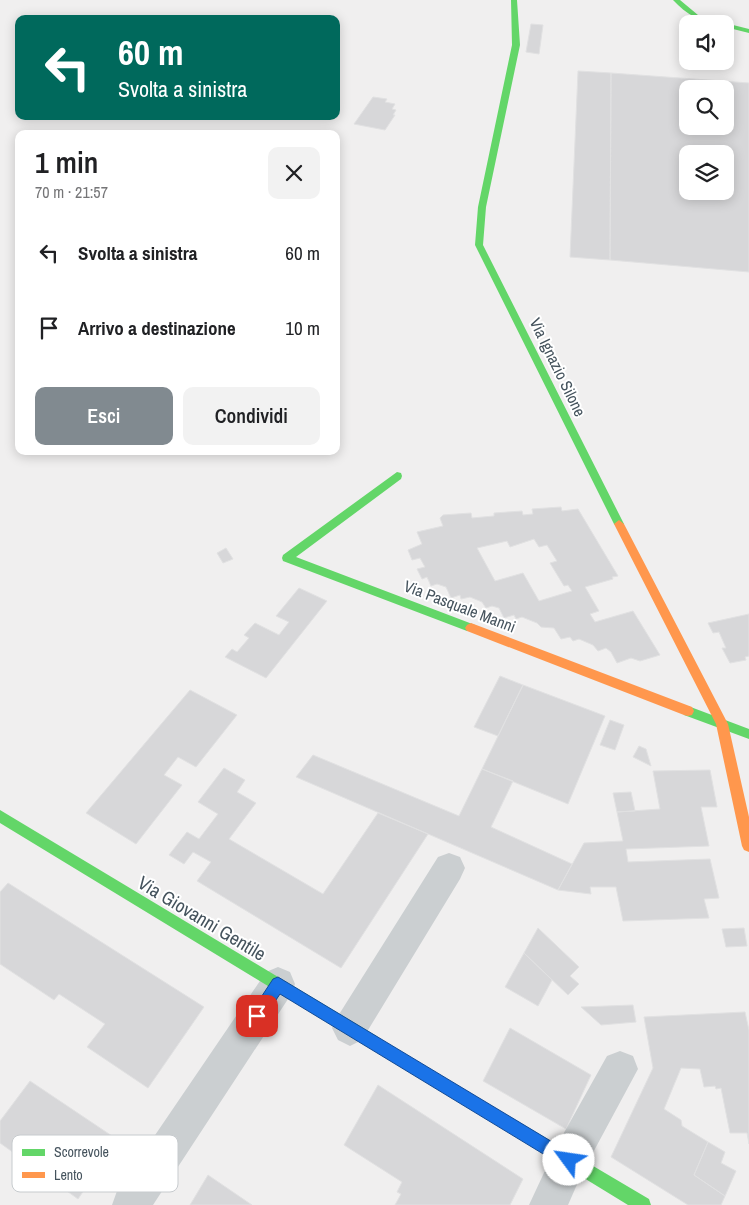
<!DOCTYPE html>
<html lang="it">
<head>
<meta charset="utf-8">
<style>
  body { margin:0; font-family:"Archivo Narrow",sans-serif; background:#f2f2f2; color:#202124; height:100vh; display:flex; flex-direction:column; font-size:19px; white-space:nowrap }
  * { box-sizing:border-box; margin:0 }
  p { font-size:16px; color:#757577 }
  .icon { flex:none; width:28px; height:28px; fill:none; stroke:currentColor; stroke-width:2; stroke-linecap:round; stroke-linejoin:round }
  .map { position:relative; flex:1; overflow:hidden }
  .panel { position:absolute; left:15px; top:130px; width:325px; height:325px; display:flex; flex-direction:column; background:#fff; border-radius:10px; box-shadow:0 2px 12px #0003 }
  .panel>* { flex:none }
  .banner { position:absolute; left:15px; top:15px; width:325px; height:105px; border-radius:10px; box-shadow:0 2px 12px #0003; background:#00695c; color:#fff; overflow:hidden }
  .buttons { position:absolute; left:679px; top:15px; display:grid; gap:10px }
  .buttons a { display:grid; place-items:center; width:55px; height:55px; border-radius:10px; background:#fff; box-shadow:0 2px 12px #0003; font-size:25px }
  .pin { position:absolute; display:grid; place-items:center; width:42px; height:42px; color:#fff; margin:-21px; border-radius:10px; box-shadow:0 2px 8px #0006 }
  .me { position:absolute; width:55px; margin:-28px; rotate:301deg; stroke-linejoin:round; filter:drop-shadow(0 0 4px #0008) }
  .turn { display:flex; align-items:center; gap:18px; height:105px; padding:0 20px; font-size:22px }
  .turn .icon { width:65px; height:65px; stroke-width:2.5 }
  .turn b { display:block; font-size:35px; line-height:42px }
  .round { display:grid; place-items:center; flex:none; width:52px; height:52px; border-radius:10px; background:#f2f2f2 }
  .headline { display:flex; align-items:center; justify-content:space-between; height:85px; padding:0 20px }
  h1 { font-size:30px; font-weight:600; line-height:38px }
  .button { display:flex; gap:10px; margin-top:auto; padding:10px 20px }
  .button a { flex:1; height:58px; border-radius:10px; background:#818a90; color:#fff; font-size:20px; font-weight:600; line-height:58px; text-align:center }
  .button a+a { background:#f2f2f2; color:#202124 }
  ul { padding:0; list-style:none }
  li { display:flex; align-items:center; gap:15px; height:75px; padding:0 20px }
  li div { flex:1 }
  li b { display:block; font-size:19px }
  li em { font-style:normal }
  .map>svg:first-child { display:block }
  .building { fill:#d7d7d9; stroke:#e1e1e2; fill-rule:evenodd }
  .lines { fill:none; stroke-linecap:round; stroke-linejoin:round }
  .street { fill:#cbcfd1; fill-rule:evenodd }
  .fast { fill:#63d668; fill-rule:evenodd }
  .slow { fill:#ff974d; fill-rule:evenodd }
  .route { fill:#1a73e8; stroke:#114b97 }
  .labels { text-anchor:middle; stroke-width:4; stroke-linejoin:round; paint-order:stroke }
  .street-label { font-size:16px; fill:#45535d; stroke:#fff }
  .near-street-label { font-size:19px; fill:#45535d; stroke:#fff }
  .key { fill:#fff; stroke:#c7cbce; stroke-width:1 }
  .key-label { font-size:14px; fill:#45535d }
</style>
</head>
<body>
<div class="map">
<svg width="749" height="1205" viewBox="0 0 749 1205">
  <rect width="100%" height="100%" fill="#f0efef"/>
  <!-- building -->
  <path class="building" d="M531,24L543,25L539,54L526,52Z
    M578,71L611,73L610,260L570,257Z
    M611,73L749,83V272L610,260ZM688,89H725V126H688ZM688,154H725V191H688Z
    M373,97L387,99L385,102L395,104L392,109L396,110L393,115H395L385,130L354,124Z
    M561,507L562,511L578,509L618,576L612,577L613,579L585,587L599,611L590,614L595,622L633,611L660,655L640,661L631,658L617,663L611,652L606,648L598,651L593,645L579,639L573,641L570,637L561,639L554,628L541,627L537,623L522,617L516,619L514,615L504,618L499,608L492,606L486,608L482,602L470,597L461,599L460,595L451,598L446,587L437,584L431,586L427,577L422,579L417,569L425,567L420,558L412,560L408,550L422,544L417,532L443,526L440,518L443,515L471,513L472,518L494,516V513L522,511L523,515L533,514L532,509ZM534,539L539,547L547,545L557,561L550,563L564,586L568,585L572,591L539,601L523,573L495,581L477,548L507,541L510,547Z
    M226,548L233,559L223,563L217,553Z
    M299,588L327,601L266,678L225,657L232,649L237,652L249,638L244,635L255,623L279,635L289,622L276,616Z
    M749,614V656L745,657L746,660L730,663L722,648H726L719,632L713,633L708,623Z
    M500,676L523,685L498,736L474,727Z
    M523,685L605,716L568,804L482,769Z
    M190,690L237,715L196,767L178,757L164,775L182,785L136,844L86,813Z
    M610,720L624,725L615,750L600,745Z
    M639,746L646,749L651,766L633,757Z
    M313,755L459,816L482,769L513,781L491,827L572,864L558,890L296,777Z
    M224,768L245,780L237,792L256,803L229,839L323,894L378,813L428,834L341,968L197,881L211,862L193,852L184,864L169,855L187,832L199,839L218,814L198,802Z
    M710,770L717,807H701L709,846L626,849L628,862L710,859L719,898L704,899L709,918L623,921L616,887H590L591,894L558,890L584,843L623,841L617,812L660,809L653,771Z
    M631,792L635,811L617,812L613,793Z
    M8,883L204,1007L148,1088L87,1047L105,1024L59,994L54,1000L0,964V892Z
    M538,928L579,967L570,976L579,984L568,995L524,953Z
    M744,928L747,946L726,947L722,929Z
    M524,953L552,980L538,1006L505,987Z
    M633,1005L636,1022L601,1025L581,1007Z
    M745,1012L749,1030V1144L747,1133H730L721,1088L716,1089L715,1086L704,1087L700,1069L681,1068L664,1109L681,1120L682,1126L708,1142L694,1175L725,1196L721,1205H688L611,1157L653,1068L644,1017Z
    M510,1028L591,1075L566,1129L483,1081Z
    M30,1081L118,1140L78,1199L0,1143V1121Z
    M378,1085L523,1179L510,1205H395L401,1194L397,1192L402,1182L344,1145Z
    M708,1142L725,1152L721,1163L736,1171L725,1196L694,1175Z
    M208,1175L252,1205H190Z"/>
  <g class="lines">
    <!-- street -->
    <path class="street" d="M449,853L460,857L465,868L460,879L362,1040L350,1046L338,1040L332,1028L338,1016L438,857Z
      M278,967L290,972L295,984L290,996L153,1205H112L117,1191L266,972Z
      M620,1051L633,1056L638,1069L582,1173L568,1205H529L556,1147L607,1056Z"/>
    <!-- fast -->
    <path class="fast" d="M511,0H517L520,45L486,207L483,245L624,524L619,528L614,524L475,245L478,207L512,45Z
      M673,0H680L698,15L722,24C702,24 686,14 673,0Z
      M725,23L749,29V33L725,27V24H722Z
      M397,472L401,473L402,476L401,479L296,557L475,625L477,628L475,631H467L283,561L282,558L283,555Z
      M688,706L749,729V739L684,715L682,711L684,707Z
      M0,810L378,1037L380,1042L378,1047L373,1049L368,1047L0,823Z
      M517,1121L649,1199L651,1205H628L512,1134L509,1129L512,1124Z"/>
    <!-- slow -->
    <path class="slow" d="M619,520L624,524L728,724L749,817V852L744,850L742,846L716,724L614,524Z
      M471,623L692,707L694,711L692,715L688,716L684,715L467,631L465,628L467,625Z
      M373,1035L522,1124L525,1129L522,1134L517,1137L512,1134L368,1047L366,1042L368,1037Z"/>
  </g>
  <!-- route -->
  <path class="route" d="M278,977L574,1155L577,1160L574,1166L569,1168L563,1166L280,994L262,1021L257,1023L252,1021L250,1016L252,1011L273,979Z"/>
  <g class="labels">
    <!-- street labels -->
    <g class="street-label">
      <text transform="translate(558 367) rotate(64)" y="6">Via Ignazio Silone</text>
      <text transform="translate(460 606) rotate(21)" y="6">Via Pasquale Manni</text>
    </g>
    <!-- near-street labels -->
    <g class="near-street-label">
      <text transform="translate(202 918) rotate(31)" y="7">Via Giovanni Gentile</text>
    </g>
  </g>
  <!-- legend -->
  <rect x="12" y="1135" width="166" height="57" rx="8" class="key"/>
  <rect x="22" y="1149" width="23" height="7" fill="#63d668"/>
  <rect x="22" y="1172" width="23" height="6" fill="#ff974d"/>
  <g class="key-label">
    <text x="54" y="1157">Scorrevole</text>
    <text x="54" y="1180">Lento</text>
  </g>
</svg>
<div class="buttons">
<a><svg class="icon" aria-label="sound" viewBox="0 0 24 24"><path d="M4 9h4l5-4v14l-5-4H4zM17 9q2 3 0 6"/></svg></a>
<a><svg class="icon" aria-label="search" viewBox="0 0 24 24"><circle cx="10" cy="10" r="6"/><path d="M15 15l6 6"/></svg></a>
<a><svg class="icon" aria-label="layers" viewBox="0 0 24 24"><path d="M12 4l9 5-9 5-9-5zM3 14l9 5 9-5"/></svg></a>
</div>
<div class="pin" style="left:257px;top:1016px;background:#d93025"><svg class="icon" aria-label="arrive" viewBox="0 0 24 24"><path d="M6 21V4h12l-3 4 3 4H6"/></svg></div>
<svg class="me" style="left:569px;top:1160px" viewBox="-20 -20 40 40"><circle r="19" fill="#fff"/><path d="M0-13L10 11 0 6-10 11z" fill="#1a73e8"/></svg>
<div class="banner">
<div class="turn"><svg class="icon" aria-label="left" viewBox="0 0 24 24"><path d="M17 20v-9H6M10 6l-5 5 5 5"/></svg><div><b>60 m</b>Svolta a sinistra</div></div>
</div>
<section class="panel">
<div class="headline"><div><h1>1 min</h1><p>70 m · 21:57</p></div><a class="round"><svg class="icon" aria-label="close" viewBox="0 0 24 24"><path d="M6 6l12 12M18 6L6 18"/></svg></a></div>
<ul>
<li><svg class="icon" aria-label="left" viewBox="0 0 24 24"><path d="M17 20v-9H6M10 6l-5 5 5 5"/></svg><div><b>Svolta a sinistra</b></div><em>60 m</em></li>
<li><svg class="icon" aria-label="arrive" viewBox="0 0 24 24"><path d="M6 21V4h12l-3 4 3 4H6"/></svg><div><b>Arrivo a destinazione</b></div><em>10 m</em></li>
</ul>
<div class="button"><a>Esci</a><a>Condividi</a></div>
</section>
</div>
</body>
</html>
